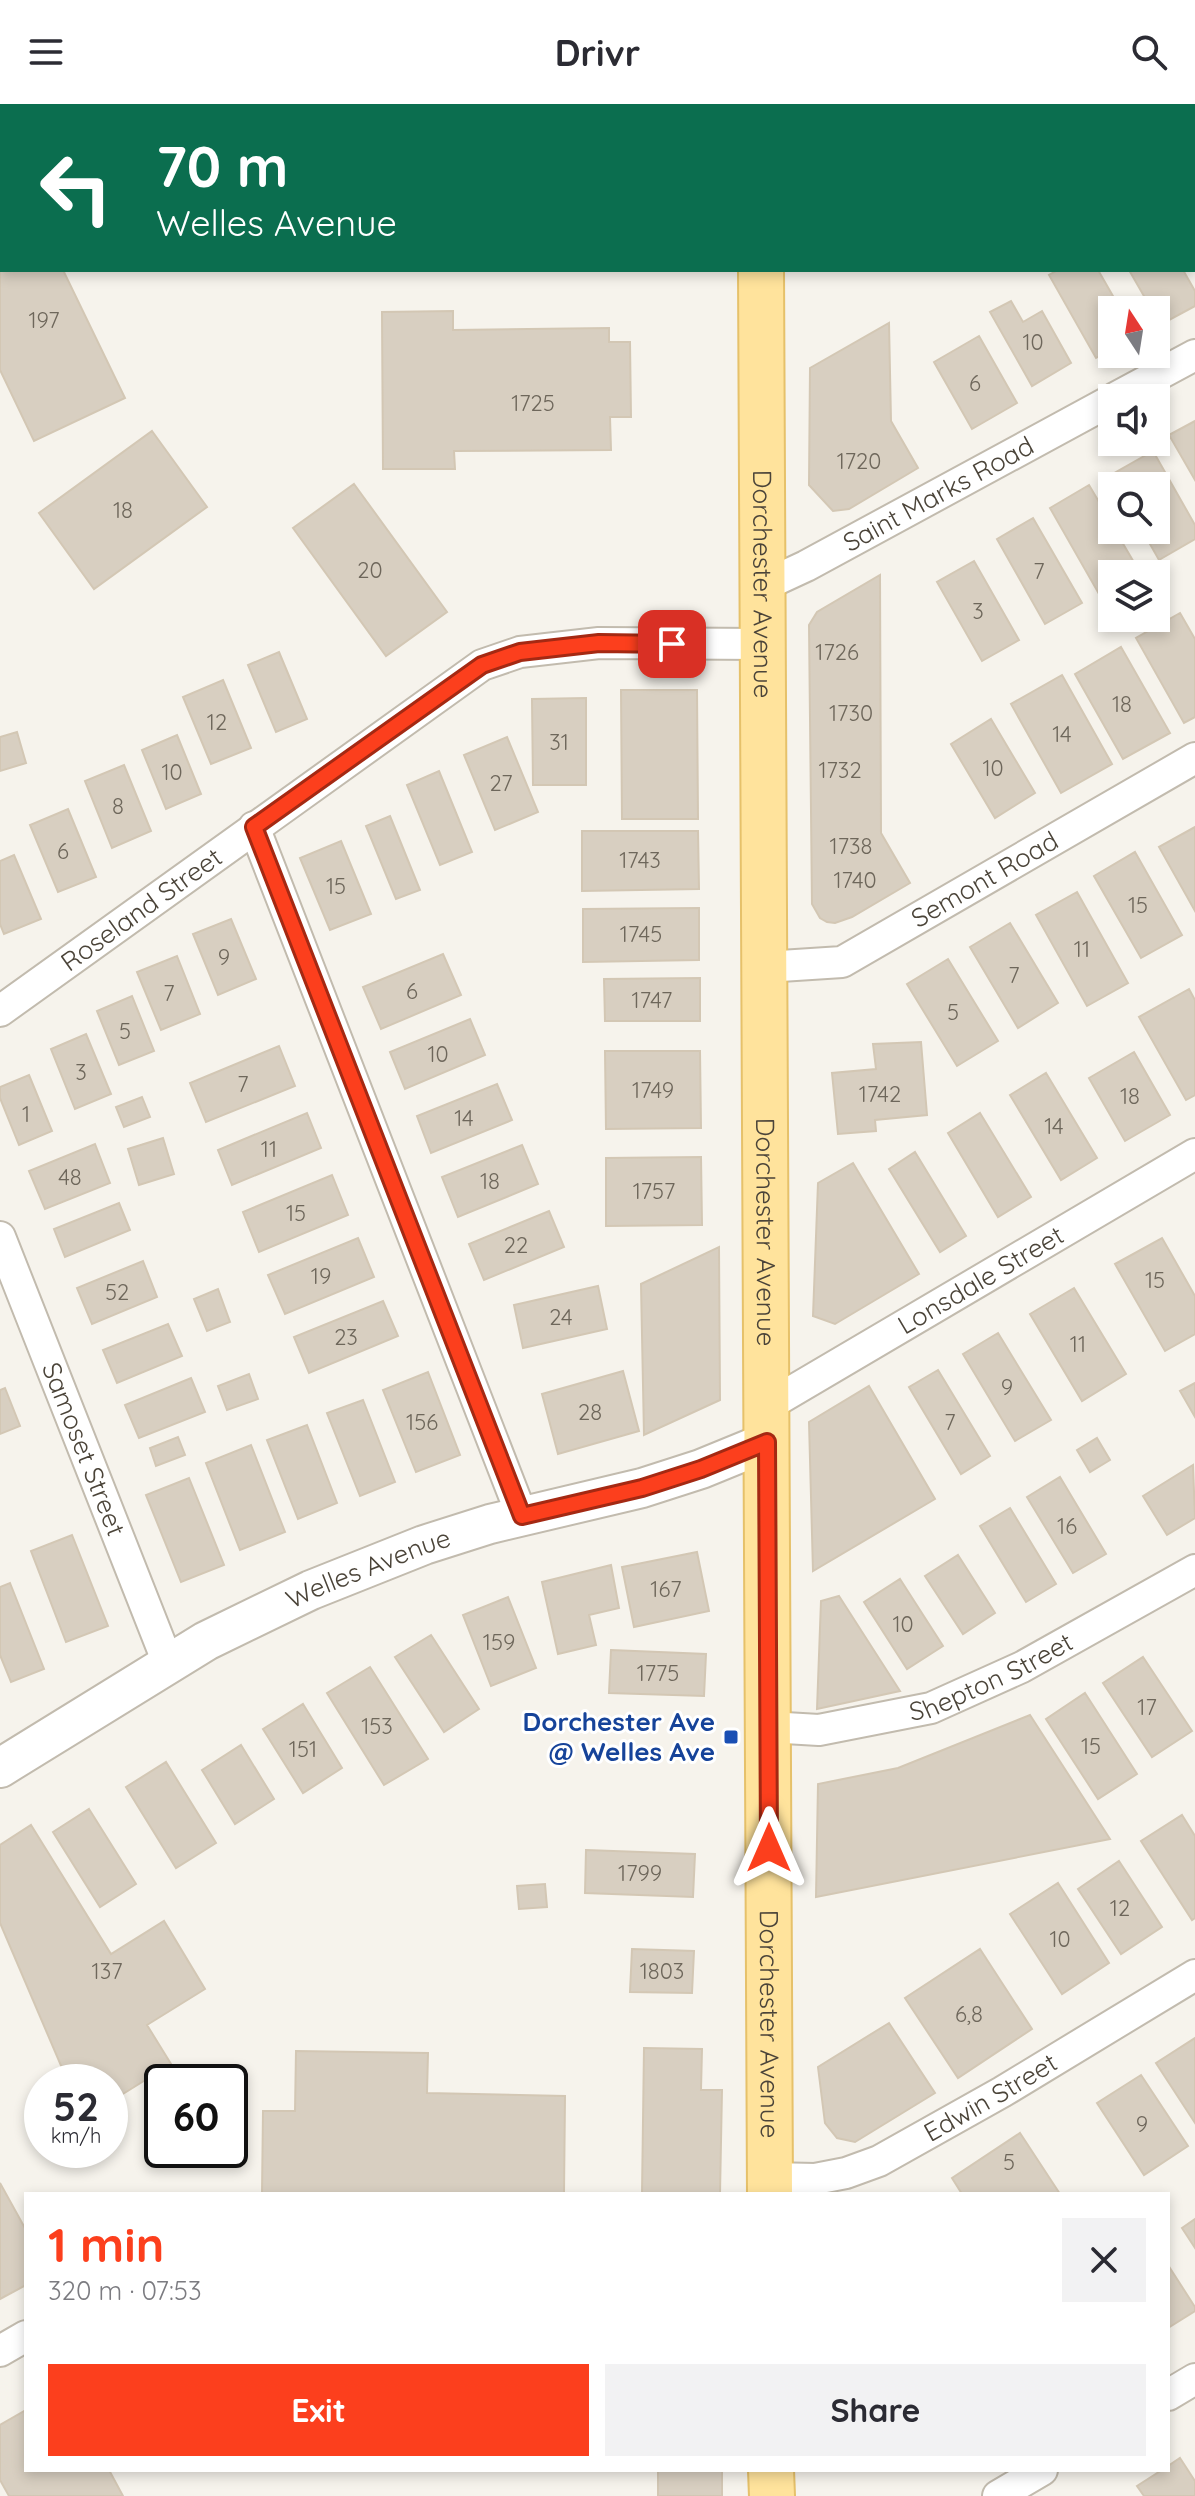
<!DOCTYPE html>
<html lang="en">
<head>
<meta charset="utf-8">
<style>
  body { margin:0; font-family:Quicksand,sans-serif; background:#f2f2f3; color:#2b2b33; height:100vh; display:flex; flex-direction:column; font-size:30px; white-space:nowrap }
  * { box-sizing:border-box; margin:0 }
  p { font-size:26px; color:#7c7c81 }
  .icon { flex:none; width:44px; height:44px; fill:none; stroke:currentColor; stroke-width:2; stroke-linecap:round; stroke-linejoin:round }
  .map { position:relative; flex:1; overflow:hidden }
  .sheet { position:absolute; left:24px; top:2088px; width:1146px; height:280px; display:flex; flex-direction:column; background:#fff; border-radius:0px; box-shadow:0 4px 12px #0003 }
  .sheet>* { flex:none }
  .hud { position:absolute; left:0px; top:0px; width:1196px; height:168px; box-shadow:0 4px 12px #0003; background:#0b6e4f; color:#fff; overflow:hidden }
  .needle { width:52px; rotate:348deg }
  .tools { position:absolute; left:1098px; top:192px; display:grid; gap:16px }
  .tools a { display:grid; place-items:center; width:72px; height:72px; border-radius:0px; background:#fff; box-shadow:0 4px 12px #0003; font-size:40px }
  .speed { position:absolute; left:24px; top:1960px; display:flex; gap:16px; font-size:40px; font-weight:700; text-align:center }
  .speed>* { display:grid; place-content:center; width:104px; height:104px; border-radius:50%; background:#fff; box-shadow:0 4px 12px #0003; line-height:1 }
  .speed small { font-size:20px; font-weight:400 }
  .speed .limit { border:4px solid #111; border-radius:12px; background:#fff; color:#111 }
  .pin { position:absolute; display:grid; place-items:center; width:68px; height:68px; color:#fff; margin:-34px; border-radius:16px; box-shadow:0 4px 12px #0006 }
  .me { position:absolute; width:88px; margin:-44px; rotate:0deg; stroke-linejoin:round; filter:drop-shadow(0 0 6px #0008) }
  .turn { display:flex; align-items:center; gap:28px; height:168px; padding:0 24px; font-size:36px }
  .turn .icon { width:104px; height:104px; stroke-width:2.5 }
  .turn b { display:block; font-size:56px; line-height:68px }
  .round { display:grid; place-items:center; flex:none; width:84px; height:84px; border-radius:0px; background:#f2f2f3 }
  .head { display:flex; align-items:center; justify-content:space-between; height:136px; padding:0 24px }
  h1 { font-size:48px; font-weight:700; line-height:60px; color:#fc3f1d }
  .button { display:flex; gap:16px; margin-top:auto; padding:16px 24px }
  .button a { flex:1; height:92px; border-radius:0px; background:#fc3f1d; color:#fff; font-size:32px; font-weight:700; line-height:92px; text-align:center }
  .button a+a { background:#f2f2f3; color:#2b2b33 }
  header { display:flex; justify-content:space-between; align-items:center; height:104px; padding:0 24px; background:#fff; font-size:36px; font-weight:700 }
  .map>svg:first-child { display:block }
  .building { fill:#d8cfc1; stroke:#d3c7b4; stroke-width:2 }
  .lines { fill:none; stroke-linecap:round; stroke-linejoin:round }
  .minor-casing { stroke:#c2bbae; stroke-width:34 }
  .tertiary-casing { stroke:#c2bbae; stroke-width:42 }
  .primary-casing { stroke:#e6c16a; stroke-width:48 }
  .minor { stroke:#fff; stroke-width:30 }
  .tertiary { stroke:#fff; stroke-width:38 }
  .primary { stroke:#ffe39c; stroke-width:44 }
  .route-casing { stroke:#a42913; stroke-width:20 }
  .route { stroke:#fc3f1d; stroke-width:14 }
  .transit-dot { fill:#1a4fb4; stroke:#fff; stroke-width:3 }
  .labels { text-anchor:middle; stroke-width:6; stroke-linejoin:round; paint-order:stroke }
  .number-label { font-size:22px; fill:#6e675b }
  .street-label { font-size:26px; fill:#4b4439; stroke:#fff }
  .transit-label { font-size:26px; font-weight:bold; fill:#164399; stroke:#fff; text-anchor:end }
</style>
</head>
<body>
<header><svg class="icon" aria-label="menu" viewBox="0 0 24 24"><path d="M4 6h16M4 12h16M4 18h16"/></svg>Drivr<svg class="icon" aria-label="search" viewBox="0 0 24 24"><circle cx="10" cy="10" r="6"/><path d="M15 15l6 6"/></svg></header>
<div class="map">
<svg width="1195" height="2392" viewBox="0 0 1195 2392">
  <rect width="100%" height="100%" fill="#f6f3ec"/>
  <!-- building -->
  <path class="building" d="M84,0H121L122,2H85Z
    M217,0H275L276,2H218Z
    M298,0H357L358,2H300Z
    M1054,0H1084L1085,2H1050Z
    M1100,0H1136L1138,2H1101Z
    M0,49L2,166H63L125,294L34,337L0,266Z
    M1058,166H1098L1121,206H1112V245L1096,254L1049,171Z
    M1129,166H1183L1195,187V202L1160,221L1156,214V206H1152Z
    M1011,197L1023,218L1042,207L1071,259L1032,282L990,208Z
    M453,207V226L609,224V238H630L631,313H610L611,346L454,347L455,365H383L382,208Z
    M889,219L891,317L918,364L849,405L833,407L809,381L810,264Z
    M979,232L1017,299L972,325L934,258Z
    M1195,317V376L1169,331Z
    M152,327L207,403L94,485L39,409Z
    M1153,347L1195,421V435L1159,456L1142,426H1156V382H1117L1111,371Z
    M354,380L447,508L386,552L293,424Z
    M1089,381L1112,420V426H1115L1139,467L1134,470H1112V483L1099,490L1050,404Z
    M1033,414L1082,499L1045,520L997,435Z
    M974,457L1019,536L982,557L937,478Z
    M880,471L881,729L910,779L852,813L835,819L827,818L820,814L812,800L809,521L817,508Z
    M1180,509L1195,535V613L1184,619L1136,534Z
    M1121,543L1170,629L1123,655L1075,570Z
    M279,548L307,615L276,628L248,561Z
    M1062,571L1112,660L1061,689L1011,600Z
    M223,576L251,644L211,660L183,593Z
    M621,586H697L698,715H622Z
    M586,594V681H533L532,595Z
    M991,615L1035,689L995,714L951,640Z
    M17,628L26,659L0,667V633Z
    M177,631L201,690L166,705L142,646Z
    M507,633L538,708L495,726L464,651Z
    M124,661L151,727L112,744L85,677Z
    M439,667L472,748L440,761L407,681Z
    M68,705L96,773L58,788L30,721Z
    M390,712L420,786L396,795L366,722Z
    M1195,723V807L1159,743Z
    M582,727H698L699,785L582,787Z
    M341,737L371,810L330,826L300,754Z
    M1135,748L1182,831L1141,854L1094,772Z
    M14,751L41,815L4,830L0,820V757Z
    M1077,788L1128,879L1087,902L1036,811Z
    M699,804V856L583,858V805Z
    M231,815L256,875L218,891L193,830Z
    M1010,819L1058,899L1018,924L970,843Z
    M443,850L461,891L381,925L363,883Z
    M177,852L200,910L161,926L137,868Z
    M948,855L998,937L957,962L907,880Z
    M700,874V917H605L604,875Z
    M1189,885L1195,896V991L1186,996L1139,913Z
    M132,892L154,947L119,961L97,907Z
    M470,915L485,951L405,985L390,948Z
    M86,930L111,990L75,1005L51,945Z
    M921,938L927,1011L875,1016L876,1027L838,1030L832,969L876,965L873,940Z
    M279,942L295,982L206,1018L190,979Z
    M605,947H700L701,1024L606,1025Z
    M1134,948L1170,1011L1125,1037L1089,974Z
    M1046,969L1097,1054L1061,1076L1010,991Z
    M29,971L52,1027L19,1041L0,994V983Z
    M497,980L512,1016L431,1049L417,1012Z
    M142,993L150,1013L124,1023L116,1003Z
    M307,1009L321,1044L232,1081L218,1046Z
    M980,1009L1031,1093L998,1113L948,1029Z
    M163,1034L174,1070L139,1081L128,1045Z
    M95,1040L110,1079L45,1105L29,1067Z
    M522,1041L538,1080L458,1113L442,1073Z
    M915,1048L966,1132L940,1148L889,1065Z
    M701,1053L702,1121L606,1122V1054Z
    M853,1059L919,1170L835,1220L813,1212L818,1079Z
    M332,1071L348,1111L259,1148L243,1108Z
    M119,1099L130,1126L65,1153L54,1125Z
    M549,1107L564,1143L484,1176L469,1140Z
    M358,1134L374,1173L285,1210L268,1171Z
    M1162,1134L1195,1192V1230L1165,1247L1115,1160Z
    M719,1143L720,1296L644,1331L641,1180Z
    M143,1157L157,1193L92,1220L77,1184Z
    M598,1182L607,1225L523,1244L514,1201Z
    M1074,1184L1126,1270L1082,1297L1030,1210Z
    M218,1185L230,1218L207,1227L194,1195Z
    M383,1197L398,1232L309,1269L294,1233Z
    M168,1220L182,1252L117,1279L103,1246Z
    M998,1229L1051,1316L1015,1337L963,1250Z
    M938,1266L990,1352L961,1370L909,1283Z
    M623,1267L639,1327L558,1350L542,1290Z
    M428,1268L460,1351L416,1368L383,1286Z
    M249,1270L258,1295L227,1306L218,1282Z
    M191,1274L205,1308L139,1334L125,1301Z
    M1195,1279V1313L1180,1287Z
    M869,1282L935,1395L813,1467L809,1318Z
    M5,1284L20,1322L0,1330V1286Z
    M363,1296L395,1378L360,1392L327,1309Z
    M307,1321L337,1399L298,1415L267,1336Z
    M178,1333L185,1351L156,1362L150,1344Z
    M1097,1334L1110,1356L1090,1368L1077,1346Z
    M251,1341L285,1428L240,1446L206,1359Z
    M1193,1361L1195,1414L1167,1431L1143,1392Z
    M1060,1373L1106,1450L1073,1469L1027,1393Z
    M189,1374L224,1461L181,1478L146,1391Z
    M1010,1404L1056,1480L1026,1498L980,1422Z
    M72,1431L108,1522L66,1538L31,1447Z
    M697,1448L709,1507L634,1523L622,1463Z
    M958,1451L995,1509L963,1530L925,1472Z
    M611,1461L619,1504L589,1511L596,1541L558,1550L542,1478Z
    M900,1475L943,1542L907,1565L864,1498Z
    M10,1479L44,1565L11,1578L0,1551V1483Z
    M839,1492L900,1587L817,1605L821,1497Z
    M508,1493L536,1564L491,1582L463,1511Z
    M431,1531L479,1605L444,1628L395,1553Z
    M611,1546L706,1550L704,1592L609,1589Z
    M1143,1553L1192,1627L1152,1653L1103,1579Z
    M370,1563L428,1655L384,1681L327,1589Z
    M1085,1589L1137,1670L1098,1695L1046,1615Z
    M303,1600L342,1664L303,1689L263,1625Z
    M1030,1611L1110,1735L816,1793L818,1680L898,1664Z
    M241,1641L274,1695L235,1720L202,1666Z
    M166,1658L216,1739L176,1764L126,1683Z
    M89,1705L136,1780L100,1803L53,1728Z
    M1182,1711L1195,1732V1814L1192,1816L1141,1737Z
    M31,1721L111,1850L164,1817L205,1885L147,1921L171,1960L110,1998V1978H68L0,1819V1741Z
    M586,1746L695,1750L693,1793L585,1789Z
    M1119,1757L1162,1823L1121,1850L1078,1785Z
    M1058,1779L1109,1859L1062,1890L1010,1810Z
    M545,1780L547,1803L519,1805L517,1782Z
    M632,1845L694,1847L692,1889L630,1888Z
    M980,1845L1032,1925L958,1974L905,1894Z
    M889,1919L935,1989L855,2038L837,2034L825,2019L818,1963Z
    M1195,1934V2019L1156,1959Z
    M644,1944L702,1945L701,1986H722L720,2090H642Z
    M296,1947L428,1949L427,1989L565,1992L564,2090H262L263,2007H295Z
    M1141,1971L1188,2042L1144,2071L1097,1999Z
    M1020,2029L1060,2090H962L952,2074Z
    M0,2079L26,2126V2181L0,2195Z
    M1195,2115V2144L1182,2124Z
    M1168,2161L1195,2203V2207L1168,2224Z
    M26,2306V2366H109L123,2392H9L0,2376V2321Z
    M1180,2354L1195,2377V2392H1144L1137,2382L1162,2366H1168V2362Z
    M658,2366H722V2392H658Z"/>
  <g class="lines">
    <defs>
      <g id="minor">
        <path d="M446,2L449,0"/>
        <path d="M913,2L917,0"/>
        <path d="M1115,294L1195,251"/>
        <path id="s1" d="M763,482L806,462L1112,296"/>
        <path d="M254,723L522,1412"/>
        <path id="s2" d="M765,863L842,858L1195,654"/>
        <path id="s3" d="M0,907L482,561L520,548L599,539L763,540"/>
        <path id="s4" d="M0,1133L168,1559"/>
        <path id="s5" d="M767,1302L1195,1050"/>
        <path id="s6" d="M768,1623L819,1626L931,1604L1022,1563L1195,1466"/>
        <path id="s7" d="M770,2074L815,2075L846,2069L879,2057L1002,1988L1195,1871"/>
        <path d="M0,2247L26,2232"/>
        <path d="M1168,2291L1195,2275"/>
        <path d="M998,2392L1042,2366"/>
      </g>
      <g id="tertiary">
        <path id="s8" d="M0,1664L206,1537L311,1486L424,1441L490,1420L642,1384L701,1365L767,1338"/>
      </g>
      <g id="primary">
        <path d="M760,0V2"/>
        <path id="s9" d="M761,166L770,2090"/>
        <path d="M771,2366L772,2392"/>
      </g>
    </defs>
    <!-- minor casing -->
    <use href="#minor" class="minor-casing"/>
    <!-- tertiary casing -->
    <use href="#tertiary" class="tertiary-casing"/>
    <!-- primary casing -->
    <use href="#primary" class="primary-casing"/>
    <!-- minor -->
    <use href="#minor" class="minor"/>
    <!-- tertiary -->
    <use href="#tertiary" class="tertiary"/>
    <!-- primary -->
    <use href="#primary" class="primary"/>
  </g>
  <g class="lines">
    <defs>
      <path id="route" d="M672,540L599,539L520,548L482,561L254,723L522,1412L642,1384L701,1365L767,1338L769,1744"/>
    </defs>
    <!-- route casing -->
    <use href="#route" class="route-casing"/>
    <!-- route -->
    <use href="#route" class="route"/>
  </g>
  <!-- markers -->
  <rect class="transit-dot" x="723" y="1625" width="16" height="16" rx="4"/>
  <g class="labels">
    <!-- number labels -->
    <g class="number-label">
      <text x="44" y="224">197</text>
      <text x="1033" y="246">10</text>
      <text x="975" y="287">6</text>
      <text x="533" y="307">1725</text>
      <text x="859" y="365">1720</text>
      <text x="123" y="414">18</text>
      <text x="370" y="474">20</text>
      <text x="1039" y="475">7</text>
      <text x="978" y="515">3</text>
      <text x="837" y="556">1726</text>
      <text x="1122" y="608">18</text>
      <text x="851" y="617">1730</text>
      <text x="217" y="626">12</text>
      <text x="1062" y="638">14</text>
      <text x="559" y="646">31</text>
      <text x="993" y="672">10</text>
      <text x="840" y="674">1732</text>
      <text x="172" y="676">10</text>
      <text x="501" y="687">27</text>
      <text x="118" y="710">8</text>
      <text x="851" y="750">1738</text>
      <text x="63" y="755">6</text>
      <text x="640" y="764">1743</text>
      <text x="855" y="784">1740</text>
      <text x="336" y="790">15</text>
      <text x="1138" y="809">15</text>
      <text x="641" y="838">1745</text>
      <text x="1082" y="853">11</text>
      <text x="224" y="861">9</text>
      <text x="1014" y="879">7</text>
      <text x="412" y="895">6</text>
      <text x="169" y="897">7</text>
      <text x="652" y="904">1747</text>
      <text x="953" y="916">5</text>
      <text x="125" y="935">5</text>
      <text x="438" y="958">10</text>
      <text x="81" y="976">3</text>
      <text x="243" y="988">7</text>
      <text x="653" y="994">1749</text>
      <text x="880" y="998">1742</text>
      <text x="1130" y="1000">18</text>
      <text x="26" y="1018">1</text>
      <text x="464" y="1022">14</text>
      <text x="1054" y="1030">14</text>
      <text x="269" y="1053">11</text>
      <text x="70" y="1081">48</text>
      <text x="490" y="1085">18</text>
      <text x="654" y="1095">1757</text>
      <text x="296" y="1117">15</text>
      <text x="516" y="1149">22</text>
      <text x="321" y="1180">19</text>
      <text x="1155" y="1184">15</text>
      <text x="117" y="1196">52</text>
      <text x="561" y="1221">24</text>
      <text x="346" y="1241">23</text>
      <text x="1078" y="1248">11</text>
      <text x="1007" y="1291">9</text>
      <text x="590" y="1316">28</text>
      <text x="422" y="1326">156</text>
      <text x="950" y="1326">7</text>
      <text x="1067" y="1430">16</text>
      <text x="666" y="1493">167</text>
      <text x="903" y="1528">10</text>
      <text x="499" y="1546">159</text>
      <text x="658" y="1577">1775</text>
      <text x="1147" y="1611">17</text>
      <text x="377" y="1630">153</text>
      <text x="1091" y="1650">15</text>
      <text x="303" y="1653">151</text>
      <text x="640" y="1777">1799</text>
      <text x="1120" y="1812">12</text>
      <text x="1060" y="1843">10</text>
      <text x="107" y="1875">137</text>
      <text x="662" y="1875">1803</text>
      <text x="969" y="1918">6,8</text>
      <text x="1142" y="2028">9</text>
      <text x="1009" y="2066">5</text>
    </g>
    <!-- street labels -->
    <g class="street-label">
      <text dy="9" stroke="none"><textPath href="#s1" startOffset="198">Saint Marks Road</textPath></text>
      <text dy="9" stroke="none"><textPath href="#s9" startOffset="314">Dorchester Avenue</textPath></text>
      <text dy="9" stroke="none"><textPath href="#s2" startOffset="242">Semont Road</textPath></text>
      <text dy="9" stroke="none"><textPath href="#s3" startOffset="174">Roseland Street</textPath></text>
      <text dy="9" stroke="none"><textPath href="#s9" startOffset="962">Dorchester Avenue</textPath></text>
      <text dy="9" stroke="none"><textPath href="#s5" startOffset="248">Lonsdale Street</textPath></text>
      <text dy="9" stroke="none"><textPath href="#s4" startOffset="228">Samoset Street</textPath></text>
      <text dy="9" stroke="none"><textPath href="#s8" startOffset="420">Welles Avenue</textPath></text>
      <text dy="9" stroke="none"><textPath href="#s6" startOffset="232">Shepton Street</textPath></text>
      <text dy="9" stroke="none"><textPath href="#s9" startOffset="1754">Dorchester Avenue</textPath></text>
      <text dy="9" stroke="none"><textPath href="#s7" startOffset="240">Edwin Street</textPath></text>
    </g>
    <!-- transit labels -->
    <g class="transit-label">
      <text x="715" y="1627">Dorchester Ave<tspan x="715" dy="30">@ Welles Ave</tspan></text>
    </g>
  </g>
</svg>
<div class="tools">
<a><svg class="needle" viewBox="-14 -14 28 28"><path d="M0-13l5 13h-10z" fill="#e53935"/><path d="M0 13l5-13h-10z" fill="#7c7c81"/></svg></a>
<a><svg class="icon" aria-label="sound" viewBox="0 0 24 24"><path d="M4 9h4l5-4v14l-5-4H4zM17 9q2 3 0 6"/></svg></a>
<a><svg class="icon" aria-label="search" viewBox="0 0 24 24"><circle cx="10" cy="10" r="6"/><path d="M15 15l6 6"/></svg></a>
<a><svg class="icon" aria-label="layers" viewBox="0 0 24 24"><path d="M12 4l9 5-9 5-9-5zM3 14l9 5 9-5"/></svg></a>
</div>
<div class="speed"><div>52<small>km/h</small></div><div class="limit">60</div></div>
<div class="pin" style="left:672px;top:540px;background:#d93025"><svg class="icon" aria-label="arrive" viewBox="0 0 24 24"><path d="M6 21V4h12l-3 4 3 4H6"/></svg></div>
<svg class="me" style="left:769px;top:1744px" viewBox="-20 -20 40 40"><path d="M0-17L14 15 0 8-14 15z" fill="#fc3f1d" stroke="#fff" stroke-width="4"/></svg>
<div class="hud">
<div class="turn"><svg class="icon" aria-label="left" viewBox="0 0 24 24"><path d="M17 20v-9H6M10 6l-5 5 5 5"/></svg><div><b>70 m</b>Welles Avenue</div></div>
</div>
<section class="sheet">
<div class="head"><div><h1>1 min</h1><p>320 m · 07:53</p></div><a class="round"><svg class="icon" aria-label="close" viewBox="0 0 24 24"><path d="M6 6l12 12M18 6L6 18"/></svg></a></div>
<div class="button"><a>Exit</a><a>Share</a></div>
</section>
</div>
</body>
</html>
